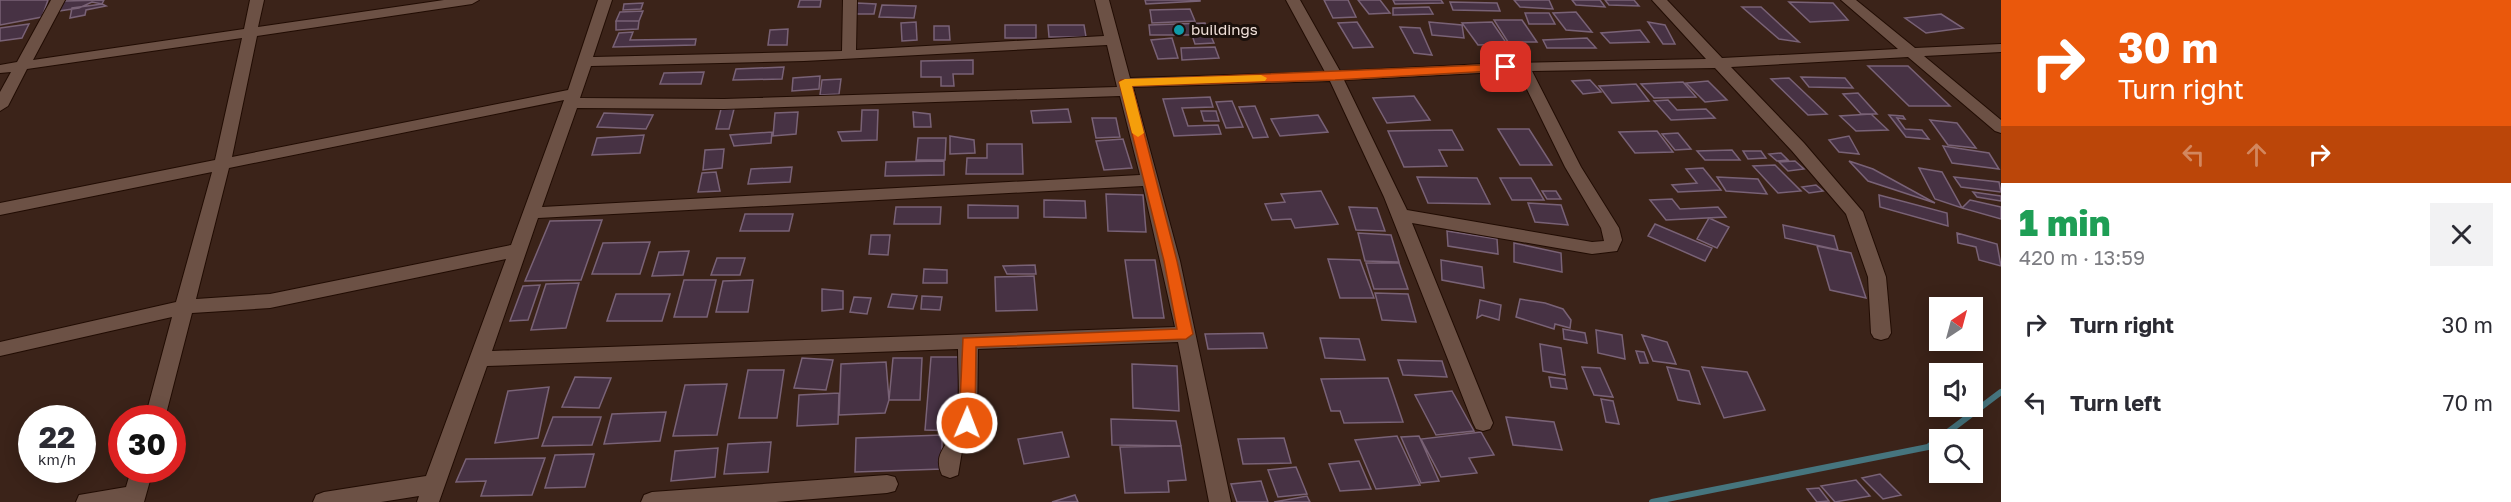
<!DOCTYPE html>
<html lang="en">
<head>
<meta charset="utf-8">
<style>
  body { margin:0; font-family:"Golos Text",sans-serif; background:#f2f2f3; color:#2b2b33; height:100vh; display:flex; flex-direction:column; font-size:22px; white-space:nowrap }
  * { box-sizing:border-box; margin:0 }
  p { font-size:20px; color:#7c7c81 }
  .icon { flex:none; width:33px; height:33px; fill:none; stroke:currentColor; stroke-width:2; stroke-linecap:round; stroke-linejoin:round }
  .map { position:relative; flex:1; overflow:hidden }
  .sheet { display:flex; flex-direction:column; background:#fff; width:510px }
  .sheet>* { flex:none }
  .banner { background:#ea580c; color:#fff; overflow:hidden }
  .needle { width:39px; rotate:36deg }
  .controls { position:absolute; left:1929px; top:297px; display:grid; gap:12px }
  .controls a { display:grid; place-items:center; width:54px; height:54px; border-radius:0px; background:#fff; box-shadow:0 3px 15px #0003; font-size:30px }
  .speed { position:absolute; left:18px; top:405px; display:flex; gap:12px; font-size:30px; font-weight:700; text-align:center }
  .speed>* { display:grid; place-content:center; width:78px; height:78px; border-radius:50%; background:#fff; box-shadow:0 3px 15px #0003; line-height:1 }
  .speed small { font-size:15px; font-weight:400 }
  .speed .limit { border:9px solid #d22; background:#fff; color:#111 }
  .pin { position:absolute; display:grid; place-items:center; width:51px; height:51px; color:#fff; margin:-26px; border-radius:12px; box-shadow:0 3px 9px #0006 }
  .me { position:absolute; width:66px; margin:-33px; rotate:1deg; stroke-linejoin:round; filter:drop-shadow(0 0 4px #0008) }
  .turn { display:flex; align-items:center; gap:21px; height:126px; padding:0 18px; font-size:27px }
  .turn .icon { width:78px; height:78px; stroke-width:2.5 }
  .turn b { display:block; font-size:42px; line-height:51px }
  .lanes { display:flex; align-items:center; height:57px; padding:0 18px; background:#0003; justify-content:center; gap:30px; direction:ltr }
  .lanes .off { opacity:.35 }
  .round { display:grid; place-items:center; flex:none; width:63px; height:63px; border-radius:0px; background:#f2f2f3 }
  .head { display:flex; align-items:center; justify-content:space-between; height:102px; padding:0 18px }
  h1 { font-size:36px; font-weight:800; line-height:45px; color:#1e9e55 }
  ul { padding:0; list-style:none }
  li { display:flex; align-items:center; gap:18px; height:78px; padding:0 18px }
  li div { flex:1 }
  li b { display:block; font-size:22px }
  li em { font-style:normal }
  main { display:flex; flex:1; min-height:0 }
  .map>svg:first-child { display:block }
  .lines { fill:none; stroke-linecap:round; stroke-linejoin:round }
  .stream { stroke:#46757e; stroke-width:6 }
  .building { fill:#473244; stroke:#796276; stroke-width:1.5 }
  .minor-casing { stroke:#210c03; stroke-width:2 }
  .minor { fill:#6c5145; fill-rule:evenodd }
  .route { fill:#ea580c; stroke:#983908; stroke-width:1.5 }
  .slow { fill:#f59e0b }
  .culture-dot { fill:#0f9aa8; stroke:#1b100b; stroke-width:2 }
  .labels { text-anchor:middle; stroke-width:6; stroke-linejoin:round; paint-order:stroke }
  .far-poi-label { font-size:15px; fill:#f1e1da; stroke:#1b100b; text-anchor:start }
</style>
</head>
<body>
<main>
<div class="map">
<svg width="2001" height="502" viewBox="0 0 2001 502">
  <rect width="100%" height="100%" fill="#3b2319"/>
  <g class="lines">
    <!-- stream -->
    <path class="stream" d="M1652,502L1928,447L2001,392"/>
  </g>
  <!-- building -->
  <path class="building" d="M0,0H48L42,17L0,25Z
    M104,0L102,4L92,2L79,8L59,11L64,1Z
    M800,0H821L820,7H798Z
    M1145,0H1200V1L1146,4Z
    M1324,0H1348L1356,17L1333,18Z
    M1358,0H1380L1390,13L1369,14Z
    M1393,0H1441L1443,3L1395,4Z
    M1514,0H1549L1553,9L1520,7Z
    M1572,0H1600L1605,7L1576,5Z
    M1605,0H1634L1639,6L1609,5Z
    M1450,2L1497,3L1500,11L1453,10Z
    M1789,2L1833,3L1848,20L1810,22Z
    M643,3L641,9L623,10L624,4Z
    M857,3L876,4L874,14H854Z
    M102,4L106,6L86,10L85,15L70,18L72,8Z
    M882,5L916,6L914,18L879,17Z
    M1429,7L1433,14L1393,15V8Z
    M1742,7H1761L1799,42L1779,39Z
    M1190,9L1195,21L1152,23L1150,10Z
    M643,11L639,21H616L620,12Z
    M1576,12L1592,32L1566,30L1553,13Z
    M1525,13H1549L1555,24H1529Z
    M1941,14L1963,28L1926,33L1905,18Z
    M1494,20H1522L1537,42H1508Z
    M616,21H639L638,29L616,30Z
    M916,22L917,40L902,41L901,23Z
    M1357,22L1373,47L1353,48L1338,23Z
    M1429,22L1462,25L1464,38L1432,35Z
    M1492,22L1507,44L1478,45L1462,23Z
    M1648,22L1665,25L1675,44H1663Z
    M1205,23L1214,43L1195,44L1192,35H1150L1149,25Z
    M29,24L22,38L0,41V28Z
    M1005,25H1036V38H1005Z
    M1048,25H1084L1086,37H1049Z
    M934,26H949L950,40H934Z
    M1400,27L1420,28L1432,55L1414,53Z
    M788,29L787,45H768L770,30Z
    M1640,30L1649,42L1610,43L1601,33Z
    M633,32L630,40L696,39L695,45L613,47L619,33Z
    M1172,38L1178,58L1158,59L1151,40Z
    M1587,38L1596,48H1547L1543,40Z
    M1215,47L1219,58L1182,60L1181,48Z
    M973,60V74H953L954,86H941V77H921V61Z
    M1868,66H1908L1950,106H1909Z
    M784,67L782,79L733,80L736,69Z
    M704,72L701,84H660L664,73Z
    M820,76L819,89L792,91L793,78Z
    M1801,77L1845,78L1853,88L1809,87Z
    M1789,78L1827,114L1808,115L1771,79Z
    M841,79L839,94L820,95L822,80Z
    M1590,80L1601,92L1583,94L1572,81Z
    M1708,81L1727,100L1705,102L1686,83Z
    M1683,82L1696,97L1654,98L1641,84Z
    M1636,84L1649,101L1612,103L1599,86Z
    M1858,93L1877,114H1861L1843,94Z
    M1414,96L1430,120L1387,123L1373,98Z
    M1210,97L1213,107L1182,108L1188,126L1218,125L1221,134L1174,136L1163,99Z
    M1668,100L1677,110L1706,109L1715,118L1671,120L1654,101Z
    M1232,101L1243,127L1226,128L1216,102Z
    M1255,106L1268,137L1253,138L1239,107Z
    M721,109H734L729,129H716Z
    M1068,109L1071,122L1033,123L1031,111Z
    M862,110H878L877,140L842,141L838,132L861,131Z
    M1201,111H1216L1219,121H1204Z
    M798,112L796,134L773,136L775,113Z
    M913,112L930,114L931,127H914Z
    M604,113L653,115L646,129L597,127Z
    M1871,114L1888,130L1856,131L1840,116Z
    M1318,115L1328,132L1280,136L1271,119Z
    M1889,115L1903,116L1905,119L1897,118L1905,129L1922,130L1929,139L1906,137Z
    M1092,118H1116L1120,137L1096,138Z
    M1930,120L1957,123L1976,148L1948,145Z
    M1498,129H1529L1552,165H1520Z
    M1452,130L1463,150H1439L1447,166L1404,167L1388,131Z
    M1657,131L1673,152L1635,153L1619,132Z
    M772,132L771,143L734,146L730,135Z
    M1678,133L1691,149L1675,150L1662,134Z
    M644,135L640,153L592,155L597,138Z
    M950,136L974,140L975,153L950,154Z
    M1849,136L1859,154L1839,152L1829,140Z
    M918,138H946L945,160H916Z
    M1123,139L1132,168L1104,170L1096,141Z
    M987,144H1022L1023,174H966L967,158H987Z
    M1943,146L1989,153L1999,169L1952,163Z
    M724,149L722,168L703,170L705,150Z
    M1732,150L1740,160H1705L1697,151Z
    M1743,151H1761L1766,158L1748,159Z
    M1781,153L1788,160L1777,161L1769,154Z
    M944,161V175L885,176L886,162Z
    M1795,161L1804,169L1788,171L1779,162Z
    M1849,161L1873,169L1935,203L1868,181Z
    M1775,165L1801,191L1778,193L1753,166Z
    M792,167L790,182L748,184L751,169Z
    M1703,168L1721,190L1678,192L1672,185L1697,183L1686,169Z
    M1919,168L1942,172L1962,208L1935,199Z
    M716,172L720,191L698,192L702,173Z
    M1417,177L1477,178L1490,204L1428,203Z
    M1717,177L1758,179L1767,194L1726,191Z
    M1954,177L1999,182L2001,192L1961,187Z
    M1500,178H1531L1544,200H1512Z
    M1816,185L1823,191L1809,193L1802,187Z
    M1321,191L1338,224L1295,228L1291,219L1272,220L1265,204L1285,202L1281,194Z
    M1542,191H1556L1561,199H1547Z
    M1973,192L2001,196V201L1977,197Z
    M1106,194L1143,195L1146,232L1108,231Z
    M1879,195L1947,213L1948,226L1880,207Z
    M1672,199L1680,209L1718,207L1726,217L1666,220L1650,200Z
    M1044,200L1085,201L1086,218L1044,217Z
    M1970,200L2001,207V219L1962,208Z
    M1528,203L1561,205L1568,225L1535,222Z
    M968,205L1018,206V218H968Z
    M896,207H941L940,224H894Z
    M1349,207L1377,208L1385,231L1356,230Z
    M745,214H793L789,231H740Z
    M1709,218L1729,227L1717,248L1697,239Z
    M602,220L581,280L525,281L550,221Z
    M1655,224L1712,248L1705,261L1648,236Z
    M1783,225L1834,236L1838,250L1785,238Z
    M1447,231L1497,239L1498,254L1448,246Z
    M1358,233L1391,235L1399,262L1365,261Z
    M1957,233L1997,244L2001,266L1979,260L1976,247L1958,243Z
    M871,235H890L888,255L869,254Z
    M650,242L640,274H592L603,243Z
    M1514,243L1561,253L1562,272L1514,262Z
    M1817,246L1851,253L1866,298L1830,290Z
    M689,251L683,275L652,276L659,252Z
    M717,258H745L740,275H711Z
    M1328,259L1360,260L1374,298H1340Z
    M1125,260H1155L1164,318H1133Z
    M1441,260L1482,267L1484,288L1442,280Z
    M1366,263H1399L1408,289H1374Z
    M1035,265L1036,274H1007L1003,266Z
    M924,269L947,270V283H923Z
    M1034,276L1037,310L996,311L995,277Z
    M684,280H716L707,317H674Z
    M753,280L748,312H716L723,281Z
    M579,283L566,328L531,330L546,284Z
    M540,285L528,320L510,321L523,286Z
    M822,289L843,291V309L822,311Z
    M1375,293L1408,294L1416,322L1382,320Z
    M616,294H670L662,321H607Z
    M892,294L917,296L913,309L888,307Z
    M922,296L942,297L940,310L921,309Z
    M854,297L871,298L867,314L850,312Z
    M1520,299L1545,303L1563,309L1571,320L1570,328L1555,324L1554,329L1516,317Z
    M1480,300L1501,305L1499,320L1482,315L1477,318Z
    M1563,329L1585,333L1587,343L1564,339Z
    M1596,330L1622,335L1625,359L1598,353Z
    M1263,333L1267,348L1208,349L1205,334Z
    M1642,335L1667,342L1676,364L1653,361Z
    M1320,338L1359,339L1365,360L1325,358Z
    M1540,344L1561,348L1565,375L1543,371Z
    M1636,351L1644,352L1648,363H1640Z
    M931,357H964L961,431L925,430Z
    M802,358L833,360L826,390L794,388Z
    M893,358H922L920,400H889Z
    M1398,360L1442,361L1447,377L1403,375Z
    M886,362L889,400L885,413L839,415L841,364Z
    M1132,364L1177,366L1179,411L1133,408Z
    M1582,367L1600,368L1613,397L1594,395Z
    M1667,367L1689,371L1700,404L1678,400Z
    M1702,367L1747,372L1765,410L1724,418Z
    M748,370H784L777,418H739Z
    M575,377L611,378L599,408L562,407Z
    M1549,377L1565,379L1567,389L1551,387Z
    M1388,378L1403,422L1344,423L1340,411H1331L1321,379Z
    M727,384L717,435L673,436L685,385Z
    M549,387L538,438L495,443L508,391Z
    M1452,391L1474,431L1436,435L1415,395Z
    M839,393L838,424L797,426L799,395Z
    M1601,399L1613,401L1619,424L1606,422Z
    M666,412L660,441L604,444L612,414Z
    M553,417H601L592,445L542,446Z
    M1506,417L1554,422L1562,450L1513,445Z
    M1111,419L1176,421L1181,446L1112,445Z
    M1062,432L1069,457L1024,464L1018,439Z
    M1481,432L1494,455L1469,458L1477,473L1441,477L1421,439Z
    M942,435V469L855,472L856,438Z
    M1397,436L1420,485L1376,489L1355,440Z
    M1419,436L1439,481L1421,483L1401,437Z
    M1284,438L1291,463L1243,464L1238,439Z
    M771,442L768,472L724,474L728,444Z
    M1181,446L1186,480L1168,481L1169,492L1125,493L1120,447Z
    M718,448L715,477L671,481L675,451Z
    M594,454L585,487L545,488L555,455Z
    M545,458L532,495L481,496L486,481L456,482L466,459Z
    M1359,461L1371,489L1340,491L1329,464Z
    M1296,467L1307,494L1278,497L1268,470Z
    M1880,474L1901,495L1883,499L1862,478Z
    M1856,480L1870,496L1835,502L1821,486Z
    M1261,481L1268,502H1237L1231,484Z
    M1819,488L1829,501L1817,502L1807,489Z
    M1075,495L1078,502H1052Z
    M1307,496L1310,502H1274Z"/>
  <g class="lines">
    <defs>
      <path id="minor" d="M51,0H65L33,60L244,29L250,0H264L258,27L444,0H479L472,4L257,36L232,157L568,90L598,0H612L593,57L842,51L843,0H857L856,50L1104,36L1095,0H1109L1130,78L1325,72L1286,0H1300L1340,71L1506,63L1706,59L1652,0H1667L1722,58L1898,49L1841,0H1856L1915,48L2001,44V52L1924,56L2001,120V133L1995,131L1908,57L1731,67L1804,143L1863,212L1886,277L1891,333L1888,338L1881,340L1874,338L1871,333L1868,277L1846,214L1792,151L1715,68L1532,71L1581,167L1619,228L1622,240L1617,251L1592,254L1412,223L1493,423L1490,429L1483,431L1476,429L1473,423L1384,197L1330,81L1133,87L1180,261L1231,502H1209L1178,342L978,349L977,423L970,441L962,451L958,475L950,478L942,475C931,452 952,443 956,424C961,402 958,373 958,349L487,366L439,502H417L419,496L381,502H313L316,495L324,492L426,476L506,259L270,308L192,313L165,418H145L172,317L0,356V342L176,302L212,172L0,215V203L215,160L242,38L27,69L8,106L0,111V92L11,72L0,73V65L17,62ZM1107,45L1117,87L724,99L580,98L591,66L804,61ZM1518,71L1565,167L1601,228L1604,241L1592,242L1407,210L1344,80ZM1120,96L1140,175L542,207L577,108L724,109ZM564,100L511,245L270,294L196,299L229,168ZM1143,186L1175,327L492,351L538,218Z
        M131,470H153L144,502H76L79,495L126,487Z
        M887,475L895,477L898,484L895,491L887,493L776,502H641L644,495L652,492Z"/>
    </defs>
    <!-- minor casing -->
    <use href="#minor" class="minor-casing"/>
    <!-- minor -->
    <use href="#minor" class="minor"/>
  </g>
  <!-- route -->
  <path class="route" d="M1506,64L1510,65V70L1335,80L1132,86L1177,261L1193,334L1186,339L976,347L975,423L972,428H961L959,423L963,338L1177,329L1164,261L1119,82L1121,80Z"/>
  <!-- slow -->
  <path class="slow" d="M1261,75L1267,78L1265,81L1132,86L1144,133L1138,137L1132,133L1119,82L1125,79Z"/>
  <!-- markers -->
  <circle class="culture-dot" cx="1179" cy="30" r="6"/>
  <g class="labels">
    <!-- far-poi labels -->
    <g class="far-poi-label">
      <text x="1191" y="35">buildings</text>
    </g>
  </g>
</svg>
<div class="controls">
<a><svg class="needle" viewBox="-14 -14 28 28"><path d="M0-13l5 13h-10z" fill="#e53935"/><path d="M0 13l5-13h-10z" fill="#7c7c81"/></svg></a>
<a><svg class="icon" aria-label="sound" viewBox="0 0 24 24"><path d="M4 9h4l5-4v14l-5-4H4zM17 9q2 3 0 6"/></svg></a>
<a><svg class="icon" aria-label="search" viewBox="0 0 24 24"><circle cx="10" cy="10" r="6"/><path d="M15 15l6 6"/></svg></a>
</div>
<div class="speed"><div>22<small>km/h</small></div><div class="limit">30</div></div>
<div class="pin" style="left:1506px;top:67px;background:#d93025"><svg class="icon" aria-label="arrive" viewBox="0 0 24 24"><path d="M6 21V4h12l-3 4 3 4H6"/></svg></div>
<svg class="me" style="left:967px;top:423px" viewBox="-20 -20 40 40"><circle r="17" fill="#ea580c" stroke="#fff" stroke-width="3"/><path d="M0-11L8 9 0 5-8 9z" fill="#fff"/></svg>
</div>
<section class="sheet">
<div class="banner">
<div class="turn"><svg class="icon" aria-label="right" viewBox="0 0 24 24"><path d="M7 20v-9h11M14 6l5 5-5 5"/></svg><div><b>30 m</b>Turn right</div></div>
<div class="lanes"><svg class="icon off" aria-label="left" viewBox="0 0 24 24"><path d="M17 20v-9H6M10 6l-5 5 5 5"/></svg><svg class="icon off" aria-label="ahead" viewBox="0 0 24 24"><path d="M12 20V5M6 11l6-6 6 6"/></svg><svg class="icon" aria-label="right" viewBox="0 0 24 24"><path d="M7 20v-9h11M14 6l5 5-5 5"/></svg></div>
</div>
<div class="head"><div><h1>1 min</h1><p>420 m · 13:59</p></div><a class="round"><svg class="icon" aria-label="close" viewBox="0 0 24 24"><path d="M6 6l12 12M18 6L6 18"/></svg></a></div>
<ul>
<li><svg class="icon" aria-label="right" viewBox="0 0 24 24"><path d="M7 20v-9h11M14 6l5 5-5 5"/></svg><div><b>Turn right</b></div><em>30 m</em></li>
<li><svg class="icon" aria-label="left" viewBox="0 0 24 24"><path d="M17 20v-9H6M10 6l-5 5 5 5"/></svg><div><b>Turn left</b></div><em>70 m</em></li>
</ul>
</section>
</main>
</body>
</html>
